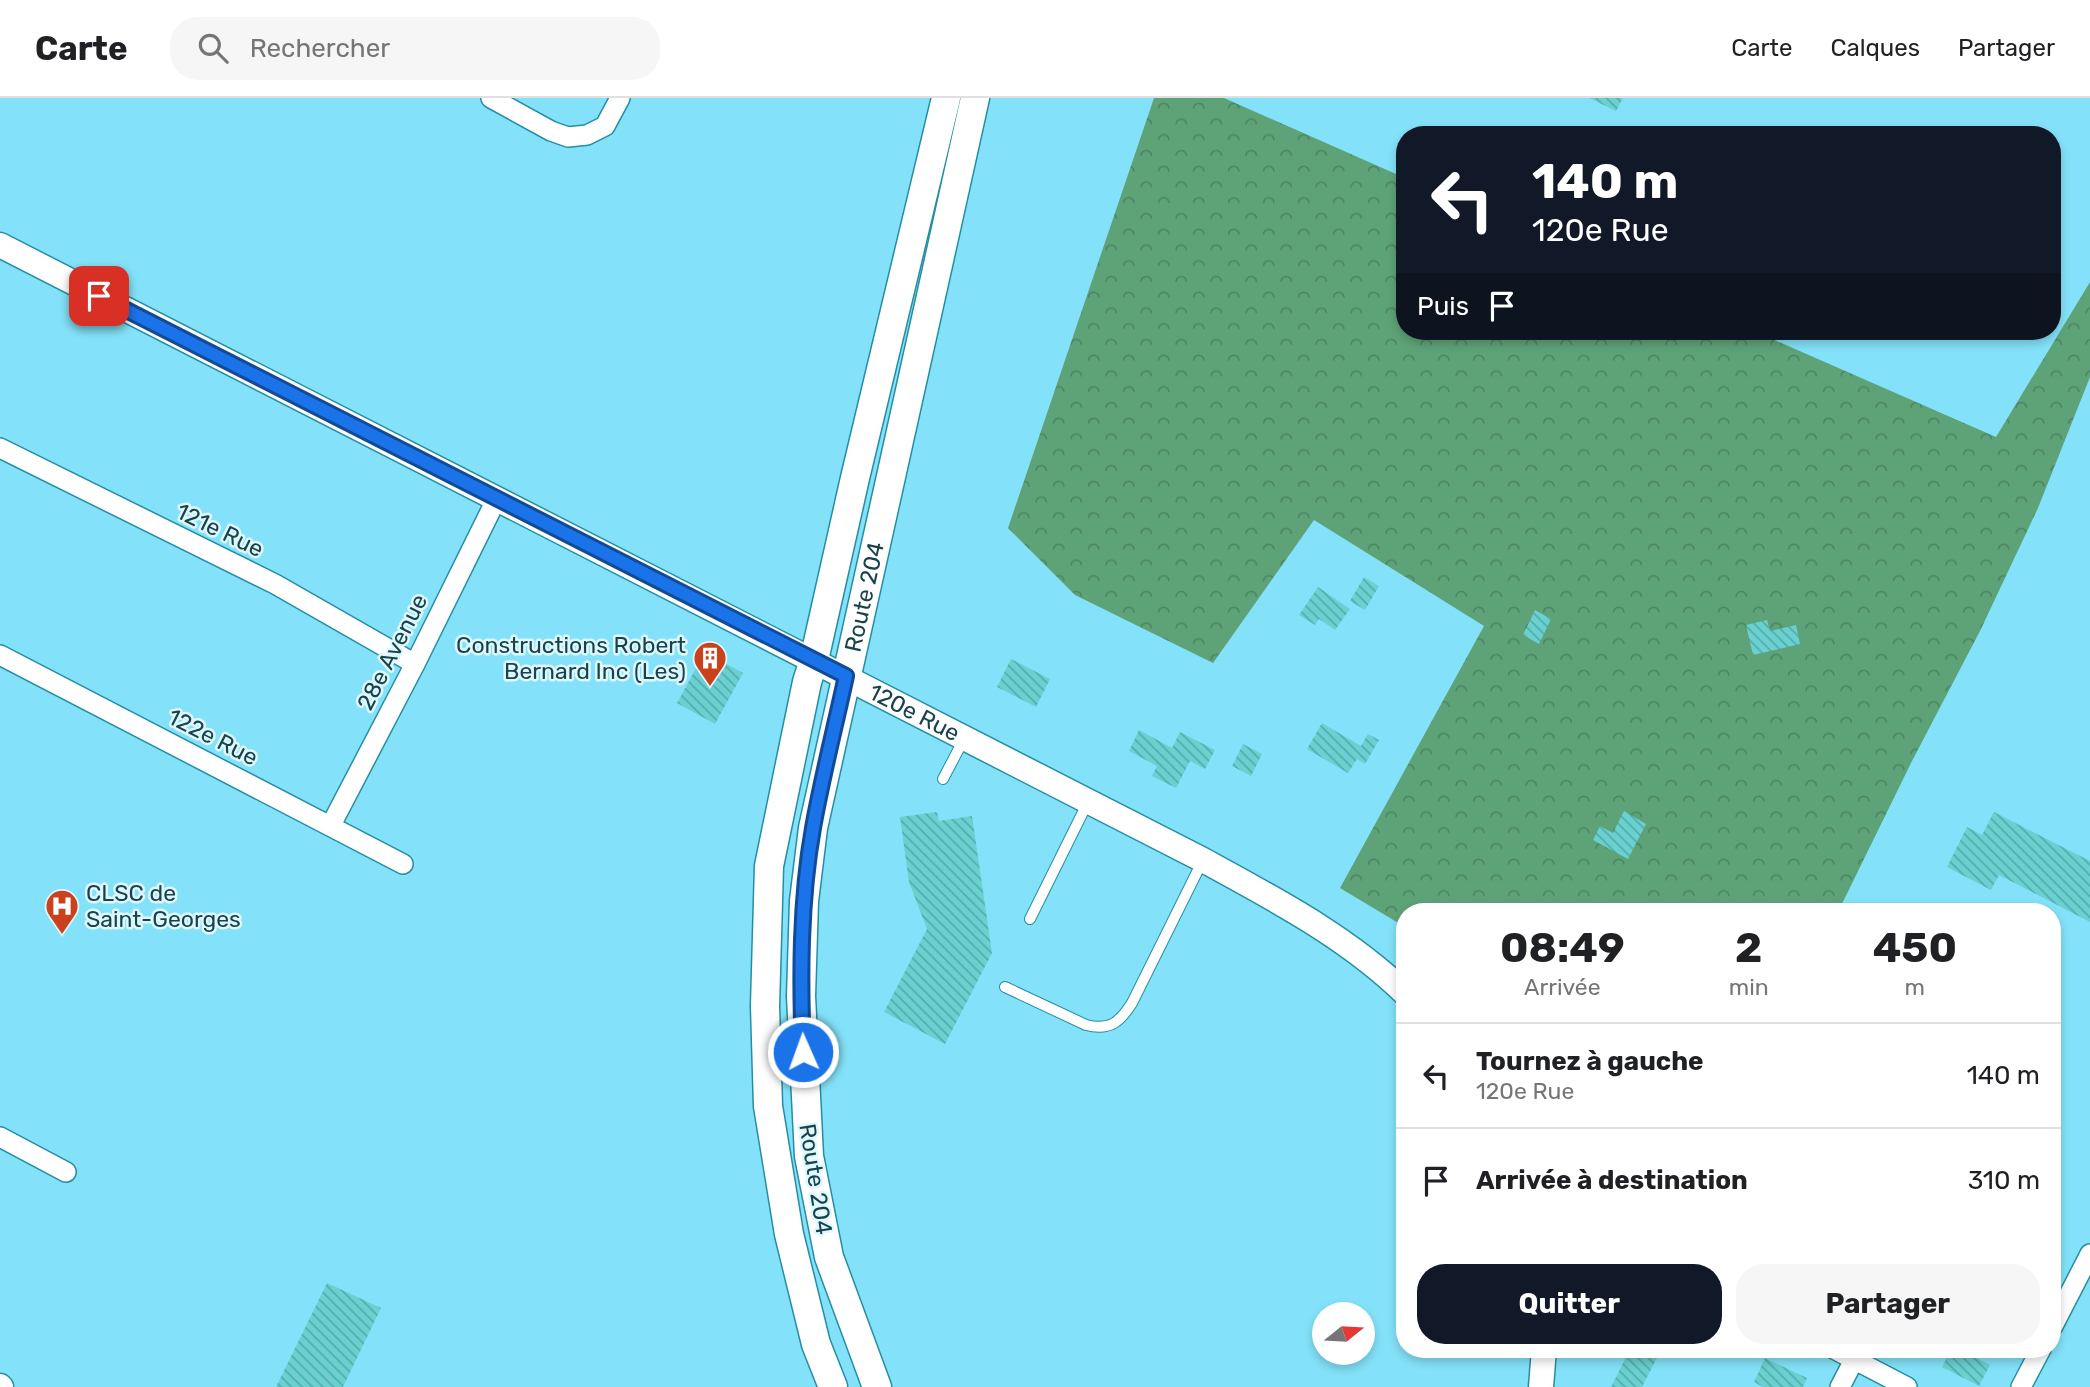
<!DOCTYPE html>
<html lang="fr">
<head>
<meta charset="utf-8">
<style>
  body { margin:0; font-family:Rubik,sans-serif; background:#f6f6f6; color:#202124; height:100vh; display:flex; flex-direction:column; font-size:26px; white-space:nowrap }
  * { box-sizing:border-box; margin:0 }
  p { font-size:23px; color:#757577 }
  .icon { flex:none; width:38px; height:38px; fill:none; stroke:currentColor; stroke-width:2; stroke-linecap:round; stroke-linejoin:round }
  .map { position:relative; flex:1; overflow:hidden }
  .panel { position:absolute; left:1396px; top:805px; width:665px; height:455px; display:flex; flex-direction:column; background:#fff; border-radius:28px; box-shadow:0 4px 10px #0003 }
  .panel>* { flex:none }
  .guide { position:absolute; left:1396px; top:28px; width:665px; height:214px; border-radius:28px; box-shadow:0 4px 10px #0003; background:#111827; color:#fff; overflow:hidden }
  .needle { width:46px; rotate:72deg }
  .controls { position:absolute; left:1312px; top:1204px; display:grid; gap:14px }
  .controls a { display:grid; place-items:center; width:63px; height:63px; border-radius:50%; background:#fff; box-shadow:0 4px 10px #0003; font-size:35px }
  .pin { position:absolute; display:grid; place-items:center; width:60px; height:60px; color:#fff; margin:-30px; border-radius:14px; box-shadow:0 4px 10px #0006 }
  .me { position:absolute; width:77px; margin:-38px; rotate:358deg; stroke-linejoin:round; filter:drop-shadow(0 0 5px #0008) }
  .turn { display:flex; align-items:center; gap:24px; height:147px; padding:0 21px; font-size:32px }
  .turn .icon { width:91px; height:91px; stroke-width:2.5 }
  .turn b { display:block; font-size:49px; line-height:60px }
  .then { display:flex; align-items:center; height:66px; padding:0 21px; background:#0003; gap:14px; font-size:26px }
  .eta { display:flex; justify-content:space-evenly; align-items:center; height:119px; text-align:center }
  .eta b { font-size:42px; font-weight:700; line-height:49px }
  .action { display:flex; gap:14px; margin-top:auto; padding:14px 21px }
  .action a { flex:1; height:80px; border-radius:28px; background:#111827; color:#fff; font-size:28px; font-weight:700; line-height:80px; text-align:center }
  .action a+a { background:#f6f6f6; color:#202124 }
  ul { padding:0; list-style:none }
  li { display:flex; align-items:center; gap:21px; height:105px; padding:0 21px; border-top:2px solid #e0e0e0 }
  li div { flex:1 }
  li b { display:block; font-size:26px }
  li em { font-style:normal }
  header { display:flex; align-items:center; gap:42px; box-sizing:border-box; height:98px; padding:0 35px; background:#fff; border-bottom:2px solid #e0e0e0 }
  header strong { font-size:33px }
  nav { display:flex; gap:38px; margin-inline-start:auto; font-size:24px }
  .search { width:490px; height:63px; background:#f6f6f6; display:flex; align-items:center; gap:18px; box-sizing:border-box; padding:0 24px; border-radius:28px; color:#757577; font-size:26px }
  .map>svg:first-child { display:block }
  .forest { fill:url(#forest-crowns) }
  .building { fill:url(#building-back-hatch) }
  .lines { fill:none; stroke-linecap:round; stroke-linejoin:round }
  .service-casing { stroke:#258ea4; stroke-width:12 }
  .minor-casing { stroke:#258ea4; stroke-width:22 }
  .tertiary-casing { stroke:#258ea4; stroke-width:27 }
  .secondary-casing { stroke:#258ea4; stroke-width:31 }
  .service { stroke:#fff; stroke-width:10 }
  .minor { stroke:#fff; stroke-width:19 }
  .tertiary { stroke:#fff; stroke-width:24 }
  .secondary { stroke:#fff; stroke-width:28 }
  .route-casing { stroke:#114b97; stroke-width:18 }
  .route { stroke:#1a73e8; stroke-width:12 }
  .labels { text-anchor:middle; stroke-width:5; stroke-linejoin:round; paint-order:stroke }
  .street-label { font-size:23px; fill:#19424b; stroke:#def8ff }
  .poi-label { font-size:23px; fill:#19424b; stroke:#def8ff; text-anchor:end }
</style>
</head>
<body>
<header>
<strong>Carte</strong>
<div class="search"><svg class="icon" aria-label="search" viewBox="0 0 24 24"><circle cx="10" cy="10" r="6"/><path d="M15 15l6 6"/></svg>Rechercher</div>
<nav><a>Carte</a><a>Calques</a><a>Partager</a></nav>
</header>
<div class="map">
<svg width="2090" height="1289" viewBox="0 0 2090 1289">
  <defs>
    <pattern id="forest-crowns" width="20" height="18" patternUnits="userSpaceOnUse" patternTransform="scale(1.75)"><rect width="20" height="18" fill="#5ea378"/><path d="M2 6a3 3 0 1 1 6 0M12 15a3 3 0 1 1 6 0" fill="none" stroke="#4d8664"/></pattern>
    <pattern id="building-back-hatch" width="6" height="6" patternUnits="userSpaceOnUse" patternTransform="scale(1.75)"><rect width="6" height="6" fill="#6ad1d1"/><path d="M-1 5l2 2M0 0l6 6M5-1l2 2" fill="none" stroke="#56abac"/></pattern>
  </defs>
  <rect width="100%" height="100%" fill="#83e2f9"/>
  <!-- forest -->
  <path class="forest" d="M1154,0H1224L1405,80V233H1754L1996,339L2090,184V279L2038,410L1980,533L1912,663L1838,814H1405V829L1340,790L1484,528L1314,422L1213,565L1075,497L1008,430Z"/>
  <!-- building -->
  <path class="building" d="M1589,0H1623L1616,13Z
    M1364,479L1379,488L1365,512L1350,503Z
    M1318,489L1350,511L1335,532L1319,521L1315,527L1299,517Z
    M1535,512L1551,521L1539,546L1523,537Z
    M1767,522L1770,533L1796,527L1800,546L1753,557L1746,527Z
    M705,554L743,575L715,626L677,605Z
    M1011,561L1050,581L1036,609L997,589Z
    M1322,625L1361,648L1368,636L1379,642L1365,666L1357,661L1348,675L1307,651Z
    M1139,632L1172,650L1180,634L1215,652L1205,671L1190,663L1176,690L1152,678L1157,668L1129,653Z
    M1243,646L1262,656L1251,678L1232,668Z
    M1624,713L1646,726L1628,761L1593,742L1600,728L1613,735Z
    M937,714L939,723L972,718L992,855L945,946L884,914L927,831L909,784L900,719Z
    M1994,714L2090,763V824L1999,777L1991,792L1947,769L1967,729L1982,737Z
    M327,1185L381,1210L343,1289H276Z
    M1630,1251L1661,1252L1642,1289H1611Z
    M1951,1251H1960L1990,1267L1979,1288L1942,1269Z
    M1765,1260L1807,1280L1803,1289H1763L1754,1284Z"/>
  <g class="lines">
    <defs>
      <path id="service" d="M943,681L964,641
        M1030,821L1088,704
        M1005,889L1086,927C1110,933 1120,924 1132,905L1203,762"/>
      <path id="minor" d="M491,0L551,33L568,39L587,37L605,28L620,0
        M0,350L275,486L415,566
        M0,557L403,766
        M331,727L415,566L496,402
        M0,1039L66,1074
        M2053,1228L2090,1156
        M1834,1251L1907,1289
        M1840,1289L1854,1262
        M2021,1289L2041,1251"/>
      <g id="tertiary">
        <path id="s1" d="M0,147L1203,762C1274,801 1346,838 1405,895"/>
        <path d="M0,1288L1,1289"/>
        <path d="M1541,1289L1544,1251"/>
      </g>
      <g id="secondary">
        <path d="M833,1289L816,1246L789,1136L768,1008L765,908L769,768L807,584L814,562L855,380L946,0"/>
        <path id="s2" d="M877,1289L829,1159L809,1058L801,898L804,803L813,730L975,0"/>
      </g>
    </defs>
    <!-- service casing -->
    <use href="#service" class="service-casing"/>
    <!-- minor casing -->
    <use href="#minor" class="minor-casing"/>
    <!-- tertiary casing -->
    <use href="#tertiary" class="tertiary-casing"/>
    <!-- secondary casing -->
    <use href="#secondary" class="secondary-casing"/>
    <!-- service -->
    <use href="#service" class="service"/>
    <!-- minor -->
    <use href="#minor" class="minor"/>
    <!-- tertiary -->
    <use href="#tertiary" class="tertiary"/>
    <!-- secondary -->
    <use href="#secondary" class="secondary"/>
  </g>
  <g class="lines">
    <defs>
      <path id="route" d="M99,198L846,578C835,629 822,679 813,730C800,803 800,880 803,954"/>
    </defs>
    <!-- route casing -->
    <use href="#route" class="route-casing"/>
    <!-- route -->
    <use href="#route" class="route"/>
  </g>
  <!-- icons -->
  <defs>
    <symbol id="building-pin" viewBox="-11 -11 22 30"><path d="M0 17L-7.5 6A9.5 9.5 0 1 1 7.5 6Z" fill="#ca411c" stroke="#def8ff"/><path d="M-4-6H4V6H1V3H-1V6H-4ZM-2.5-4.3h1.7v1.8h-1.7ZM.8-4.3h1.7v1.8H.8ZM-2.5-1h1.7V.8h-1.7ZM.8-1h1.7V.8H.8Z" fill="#fff"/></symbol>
    <symbol id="hospital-pin" viewBox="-11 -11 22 30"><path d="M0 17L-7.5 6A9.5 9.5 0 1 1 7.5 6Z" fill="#ca411c" stroke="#def8ff"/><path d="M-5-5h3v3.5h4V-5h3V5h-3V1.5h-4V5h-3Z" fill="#fff"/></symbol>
  </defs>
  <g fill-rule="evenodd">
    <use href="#building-pin" x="691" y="541" width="38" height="52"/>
    <use href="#hospital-pin" x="43" y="789" width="38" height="52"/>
  </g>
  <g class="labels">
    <!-- street labels -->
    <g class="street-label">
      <text transform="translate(220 432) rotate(26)" y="8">121e Rue</text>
      <text dy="8" stroke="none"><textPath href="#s2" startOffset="807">Route 204</textPath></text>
      <text transform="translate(392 554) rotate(-63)" y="8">28e Avenue</text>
      <text dy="8" stroke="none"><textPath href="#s1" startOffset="1027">120e Rue</textPath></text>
      <text transform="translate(213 639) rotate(27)" y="8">122e Rue</text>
      <text transform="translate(816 1081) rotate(81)" y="8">Route 204</text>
    </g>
    <!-- poi labels -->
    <g class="poi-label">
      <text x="686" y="555">Constructions Robert<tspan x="686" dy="26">Bernard Inc (Les)</tspan></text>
      <text x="86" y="803" text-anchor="start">CLSC de<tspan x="86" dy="26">Saint-Georges</tspan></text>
    </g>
  </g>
</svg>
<div class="controls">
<a><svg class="needle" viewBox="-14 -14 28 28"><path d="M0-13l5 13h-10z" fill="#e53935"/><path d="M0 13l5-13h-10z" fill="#757577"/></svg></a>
</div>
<div class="pin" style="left:99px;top:198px;background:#d93025"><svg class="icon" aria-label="arrive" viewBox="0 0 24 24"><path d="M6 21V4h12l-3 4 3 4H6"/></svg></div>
<svg class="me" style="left:803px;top:954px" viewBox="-20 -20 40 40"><circle r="17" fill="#1a73e8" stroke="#fff" stroke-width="3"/><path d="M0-11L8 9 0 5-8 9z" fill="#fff"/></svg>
<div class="guide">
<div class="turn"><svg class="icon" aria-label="left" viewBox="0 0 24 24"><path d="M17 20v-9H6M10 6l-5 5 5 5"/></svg><div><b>140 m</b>120e Rue</div></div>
<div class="then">Puis<svg class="icon" aria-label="arrive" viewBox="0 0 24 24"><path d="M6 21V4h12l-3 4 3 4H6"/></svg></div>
</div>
<section class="panel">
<div class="eta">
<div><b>08:49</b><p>Arrivée</p></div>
<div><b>2</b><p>min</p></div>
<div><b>450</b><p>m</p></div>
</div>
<ul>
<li><svg class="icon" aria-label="left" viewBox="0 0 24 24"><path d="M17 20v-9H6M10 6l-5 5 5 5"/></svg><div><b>Tournez à gauche</b><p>120e Rue</p></div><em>140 m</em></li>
<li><svg class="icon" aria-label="arrive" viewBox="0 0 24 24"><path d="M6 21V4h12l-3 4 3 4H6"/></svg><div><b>Arrivée à destination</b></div><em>310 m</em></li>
</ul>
<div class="action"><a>Quitter</a><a>Partager</a></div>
</section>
</div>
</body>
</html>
